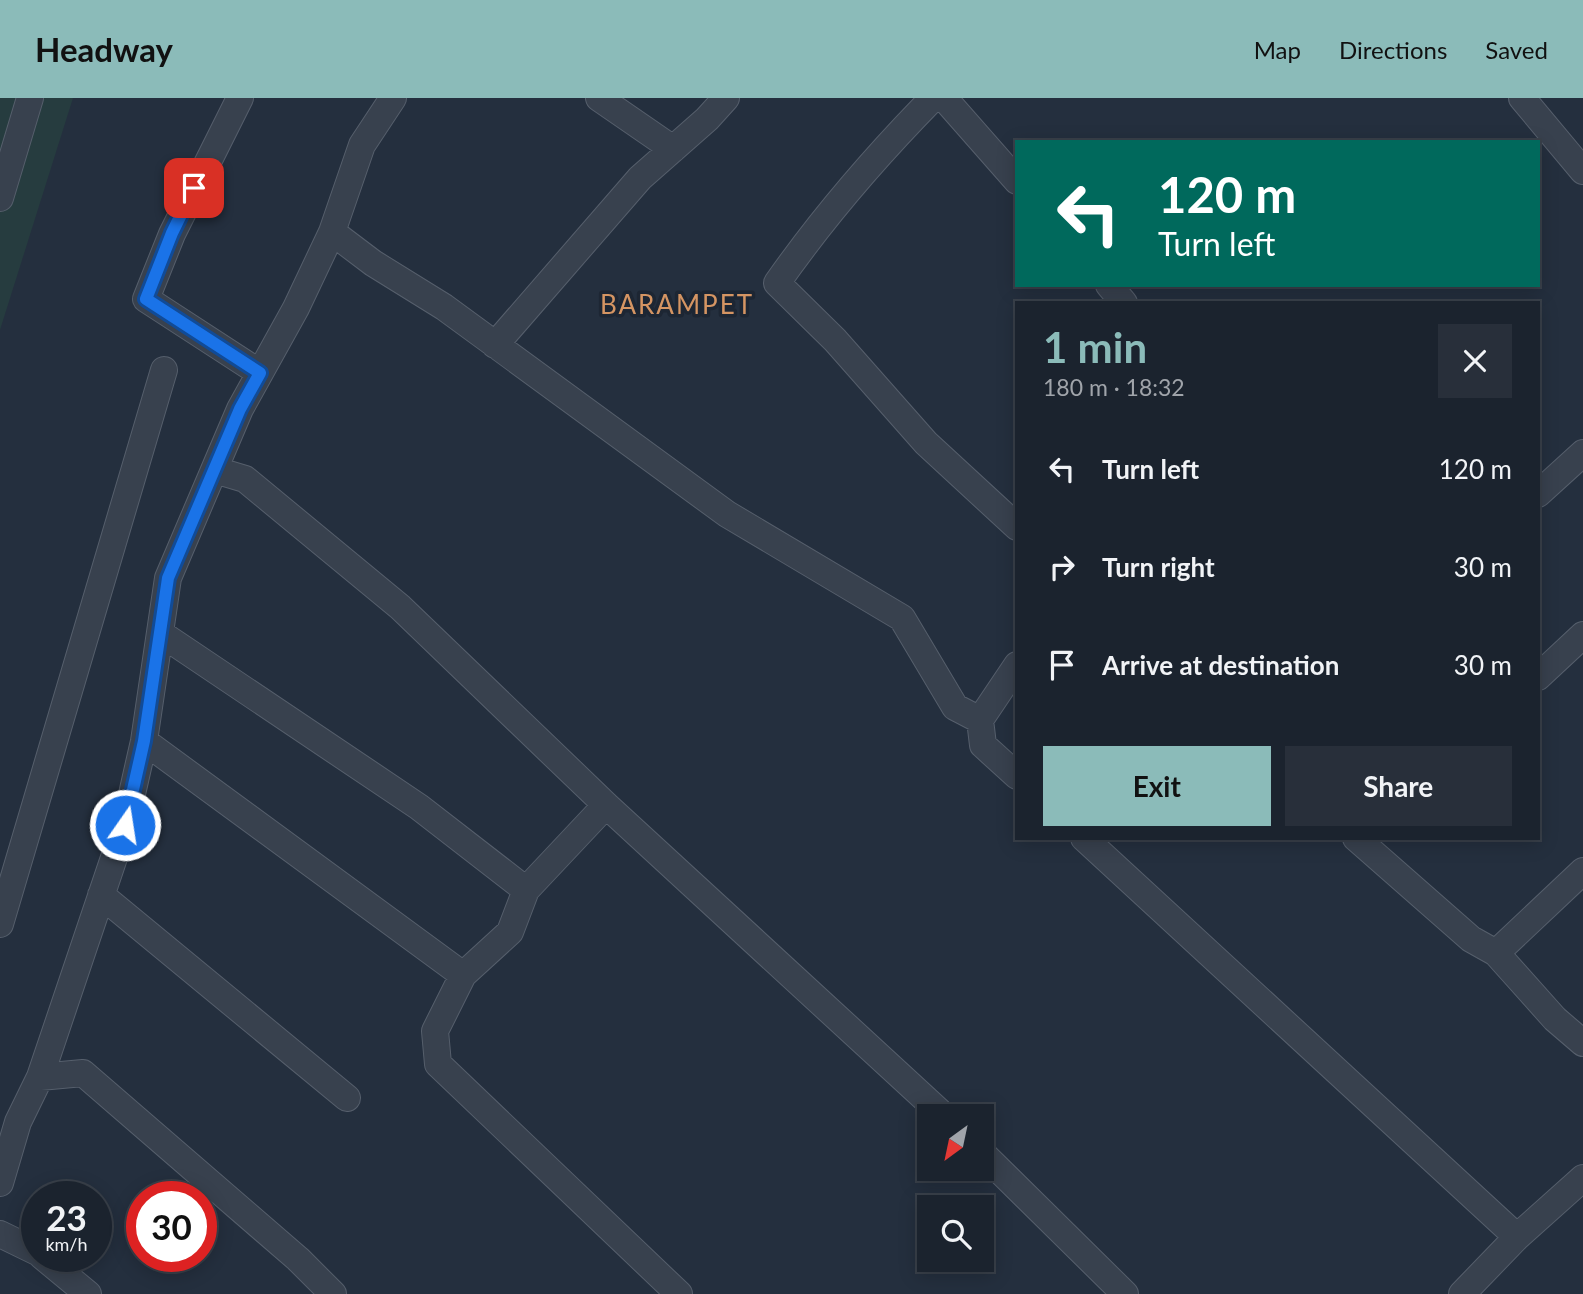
<!DOCTYPE html>
<html lang="en">
<head>
<meta charset="utf-8">
<style>
  body { margin:0; font-family:Lato,sans-serif; background:#282f3a; color:#f1f3f6; height:100vh; display:flex; flex-direction:column; font-size:26px; white-space:nowrap }
  * { box-sizing:border-box; margin:0 }
  p { font-size:23px; color:#a0a4aa }
  .icon { flex:none; width:38px; height:38px; fill:none; stroke:currentColor; stroke-width:2; stroke-linecap:round; stroke-linejoin:round }
  .map { position:relative; flex:1; overflow:hidden }
  .sheet { position:absolute; left:1015px; top:203px; width:525px; height:539px; display:flex; flex-direction:column; background:#1b232e; border-radius:0px; box-shadow:0 4px 18px #0003,0 0 0 2px #39404a }
  .sheet>* { flex:none }
  .top-card { position:absolute; left:1015px; top:42px; width:525px; height:147px; border-radius:0px; box-shadow:0 4px 18px #0003,0 0 0 2px #39404a; background:#00695c; color:#fff; overflow:hidden }
  .needle { width:46px; rotate:213deg }
  .controls { position:absolute; left:917px; top:1006px; display:grid; gap:14px }
  .controls a { display:grid; place-items:center; width:77px; height:77px; border-radius:0px; background:#1b232e; box-shadow:0 4px 18px #0003,0 0 0 2px #39404a; font-size:35px }
  .speed { position:absolute; left:21px; top:1083px; display:flex; gap:14px; font-size:35px; font-weight:700; text-align:center }
  .speed>* { display:grid; place-content:center; width:91px; height:91px; border-radius:50%; background:#1b232e; box-shadow:0 4px 18px #0003,0 0 0 2px #39404a; line-height:1 }
  .speed small { font-size:18px; font-weight:400 }
  .speed .limit { border:10px solid #d22; background:#fff; color:#111 }
  .pin { position:absolute; display:grid; place-items:center; width:60px; height:60px; color:#fff; margin:-30px; border-radius:14px; box-shadow:0 4px 10px #0006 }
  .me { position:absolute; width:77px; margin:-38px; rotate:13deg; stroke-linejoin:round; filter:drop-shadow(0 0 5px #0008) }
  .turn { display:flex; align-items:center; gap:24px; height:147px; padding:0 28px; font-size:32px }
  .turn .icon { width:91px; height:91px; stroke-width:2.5 }
  .turn b { display:block; font-size:49px; line-height:60px }
  .round { display:grid; place-items:center; flex:none; width:74px; height:74px; border-radius:0px; background:#282f3a }
  .headline { display:flex; align-items:center; justify-content:space-between; height:119px; padding:0 28px }
  h1 { font-size:42px; font-weight:700; line-height:52px; color:#8bbbb9 }
  .primary-button { display:flex; gap:14px; margin-top:auto; padding:14px 28px }
  .primary-button a { flex:1; height:80px; border-radius:0px; background:#8bbbb9; color:#111; font-size:28px; font-weight:700; line-height:80px; text-align:center }
  .primary-button a+a { background:#282f3a; color:#f1f3f6 }
  ul { padding:0; list-style:none }
  li { display:flex; align-items:center; gap:21px; height:98px; padding:0 28px }
  li div { flex:1 }
  li b { display:block; font-size:26px }
  li em { font-style:normal }
  header { display:flex; align-items:center; gap:42px; box-sizing:border-box; height:98px; padding:0 35px; background:#8bbbb9; color:#111 }
  header strong { font-size:33px }
  nav { display:flex; gap:38px; margin-inline-start:auto; font-size:24px }
  .map>svg:first-child { display:block }
  .green { fill:#263c3f }
  .lines { fill:none; stroke-linecap:round; stroke-linejoin:round }
  .street-casing { stroke:#565f6c; stroke-width:28 }
  .street { stroke:#38414e; stroke-width:26 }
  .route-casing { stroke:#114b97; stroke-width:18 }
  .route { stroke:#1a73e8; stroke-width:12 }
  .labels { text-anchor:middle; stroke-width:7; stroke-linejoin:round; paint-order:stroke }
  .neighbourhood-label { font-size:26px; letter-spacing:2px; fill:#d59563; stroke:#1d2633 }
</style>
</head>
<body>
<header>
<strong>Headway</strong>
<nav><a>Map</a><a>Directions</a><a>Saved</a></nav>
</header>
<div class="map">
<svg width="1583" height="1196" viewBox="0 0 1583 1196">
  <rect width="100%" height="100%" fill="#242f3e"/>
  <!-- green -->
  <path class="green" d="M0,0H73L0,232Z"/>
  <g class="lines">
    <defs>
      <path id="street" d="M240,0L172,136L146,201L260,275
        M599,0L673,51
        M933,0C876,58 824,118 777,185L835,242L926,345L1017,429
        M944,0L1017,83
        M1522,0L1583,73
        M0,100L30,0
        M332,134L373,165L444,209L727,416L902,520L955,609L980,622L1017,567
        M1109,187L1124,205
        M495,247L640,80L707,21L726,0
        M215,372L245,381L400,509L606,707L944,1018
        M1538,396L1583,355
        M160,535L419,709L526,792
        M1538,579L1583,537
        M980,622L983,647L1017,678
        M144,643L463,877
        M606,707L526,792L510,834L463,877L435,933L438,966L679,1196
        M1084,740L1517,1139
        M1356,740L1471,841L1496,855L1555,921L1583,945
        M101,797L347,1000
        M0,826L164,272
        M1496,855L1583,773
        M40,979L83,975L298,1161L333,1196
        M982,1055L1125,1196
        M0,1085L18,1024L40,979L125,727L144,643L168,480L240,311L296,210L332,134L362,47L393,0
        M0,1136L37,1154
        M42,1158L88,1196
        M1462,1196L1517,1139L1583,1080"/>
    </defs>
    <!-- street casing -->
    <use href="#street" class="street-casing"/>
    <!-- street -->
    <use href="#street" class="street"/>
  </g>
  <g class="lines">
    <defs>
      <path id="route" d="M125,727L144,643L168,480L240,311L260,275L146,201L172,135L194,90"/>
    </defs>
    <!-- route casing -->
    <use href="#route" class="route-casing"/>
    <!-- route -->
    <use href="#route" class="route"/>
  </g>
  <g class="labels">
    <!-- neighbourhood labels -->
    <g class="neighbourhood-label">
      <text x="677" y="216">BARAMPET</text>
    </g>
  </g>
</svg>
<div class="controls">
<a><svg class="needle" viewBox="-14 -14 28 28"><path d="M0-13l5 13h-10z" fill="#e53935"/><path d="M0 13l5-13h-10z" fill="#a0a4aa"/></svg></a>
<a><svg class="icon" aria-label="search" viewBox="0 0 24 24"><circle cx="10" cy="10" r="6"/><path d="M15 15l6 6"/></svg></a>
</div>
<div class="speed"><div>23<small>km/h</small></div><div class="limit">30</div></div>
<div class="pin" style="left:194px;top:90px;background:#d93025"><svg class="icon" aria-label="arrive" viewBox="0 0 24 24"><path d="M6 21V4h12l-3 4 3 4H6"/></svg></div>
<svg class="me" style="left:125px;top:727px" viewBox="-20 -20 40 40"><circle r="17" fill="#1a73e8" stroke="#fff" stroke-width="3"/><path d="M0-11L8 9 0 5-8 9z" fill="#fff"/></svg>
<div class="top-card">
<div class="turn"><svg class="icon" aria-label="left" viewBox="0 0 24 24"><path d="M17 20v-9H6M10 6l-5 5 5 5"/></svg><div><b>120 m</b>Turn left</div></div>
</div>
<section class="sheet">
<div class="headline"><div><h1>1 min</h1><p>180 m · 18:32</p></div><a class="round"><svg class="icon" aria-label="close" viewBox="0 0 24 24"><path d="M6 6l12 12M18 6L6 18"/></svg></a></div>
<ul>
<li><svg class="icon" aria-label="left" viewBox="0 0 24 24"><path d="M17 20v-9H6M10 6l-5 5 5 5"/></svg><div><b>Turn left</b></div><em>120 m</em></li>
<li><svg class="icon" aria-label="right" viewBox="0 0 24 24"><path d="M7 20v-9h11M14 6l5 5-5 5"/></svg><div><b>Turn right</b></div><em>30 m</em></li>
<li><svg class="icon" aria-label="arrive" viewBox="0 0 24 24"><path d="M6 21V4h12l-3 4 3 4H6"/></svg><div><b>Arrive at destination</b></div><em>30 m</em></li>
</ul>
<div class="primary-button"><a>Exit</a><a>Share</a></div>
</section>
</div>
</body>
</html>
